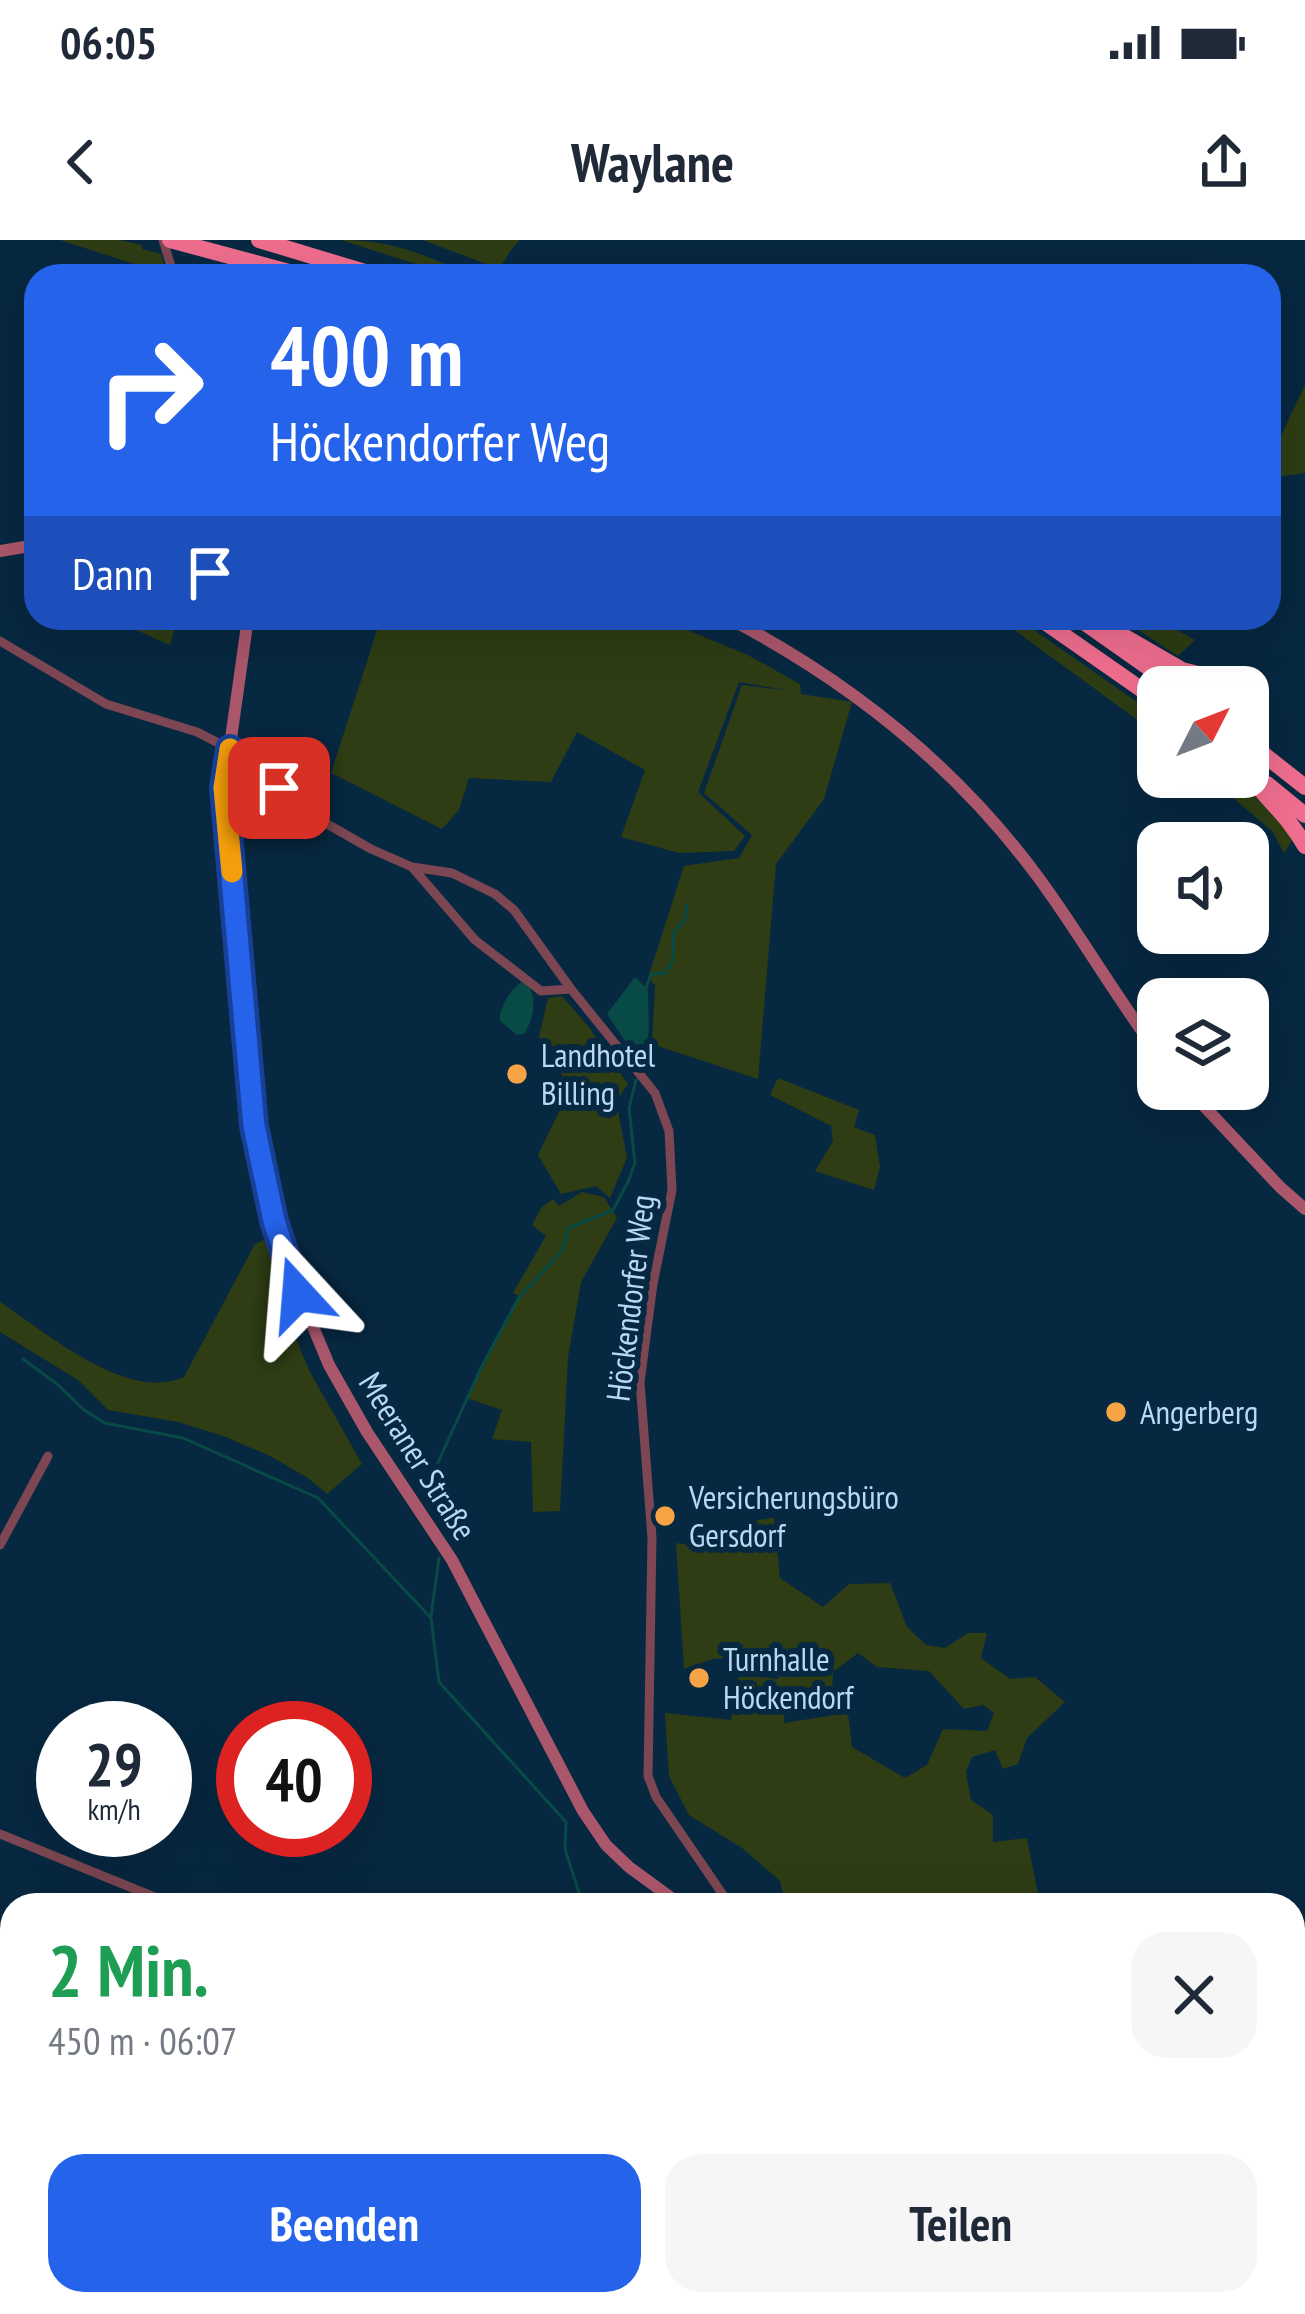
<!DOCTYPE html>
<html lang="de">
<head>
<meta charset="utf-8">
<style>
  body { margin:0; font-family:"PT Sans Narrow",sans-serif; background:#f6f6f7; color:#1f2937; height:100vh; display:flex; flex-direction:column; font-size:45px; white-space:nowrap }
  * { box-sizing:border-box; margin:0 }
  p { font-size:39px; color:#747a83 }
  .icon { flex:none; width:66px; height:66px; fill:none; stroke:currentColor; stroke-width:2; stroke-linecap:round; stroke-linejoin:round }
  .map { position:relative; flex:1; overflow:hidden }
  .details { position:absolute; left:0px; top:1653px; width:1305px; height:423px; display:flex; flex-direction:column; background:#fff; border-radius:36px 36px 0 0; box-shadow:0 12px 48px #0002 }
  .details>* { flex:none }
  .hud { position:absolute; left:24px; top:24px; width:1257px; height:366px; border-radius:36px; box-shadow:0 12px 48px #0002; background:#2563eb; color:#fff; overflow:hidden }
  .needle { width:78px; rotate:48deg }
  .fabs { position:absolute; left:1137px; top:426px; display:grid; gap:24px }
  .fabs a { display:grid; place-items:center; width:132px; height:132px; border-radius:24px; background:#fff; box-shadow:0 12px 48px #0002; font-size:60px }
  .speed { position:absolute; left:36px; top:1461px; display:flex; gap:24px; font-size:60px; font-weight:700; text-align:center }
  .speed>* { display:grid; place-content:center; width:156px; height:156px; border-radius:50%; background:#fff; box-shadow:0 12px 48px #0002; line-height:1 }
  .speed small { font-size:30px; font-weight:400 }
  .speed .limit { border:18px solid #d22; background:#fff; color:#111 }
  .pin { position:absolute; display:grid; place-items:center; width:102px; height:102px; color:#fff; margin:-51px; border-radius:24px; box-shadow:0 6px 18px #0006 }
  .me { position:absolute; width:132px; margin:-66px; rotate:341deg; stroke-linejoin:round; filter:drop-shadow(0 0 9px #0008) }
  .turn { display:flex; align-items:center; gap:42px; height:252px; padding:0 48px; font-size:54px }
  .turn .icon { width:156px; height:156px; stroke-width:2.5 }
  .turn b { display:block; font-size:84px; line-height:102px }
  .then { display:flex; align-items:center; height:114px; padding:0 48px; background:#0003; gap:24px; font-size:45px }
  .round { display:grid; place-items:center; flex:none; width:126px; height:126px; border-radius:36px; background:#f6f6f7 }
  .headline { display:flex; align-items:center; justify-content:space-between; height:204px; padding:0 48px }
  h1 { font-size:72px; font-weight:700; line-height:90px; color:#1e9e55 }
  .action { display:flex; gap:24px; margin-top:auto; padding:24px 48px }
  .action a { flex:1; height:138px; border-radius:36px; background:#2563eb; color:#fff; font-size:48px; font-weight:700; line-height:138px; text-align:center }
  .action a+a { background:#f6f6f7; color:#1f2937 }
  .status { display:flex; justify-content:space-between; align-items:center; height:84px; padding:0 60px; background:#fff; direction:ltr }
  .status svg { height:33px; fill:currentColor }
  header { display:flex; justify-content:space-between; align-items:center; height:156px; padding:0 48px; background:#fff; font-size:54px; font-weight:700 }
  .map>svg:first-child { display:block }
  .green { fill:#2e3d14; fill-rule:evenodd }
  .water { fill:#084a45 }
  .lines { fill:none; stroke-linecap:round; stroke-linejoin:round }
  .stream { stroke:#084a45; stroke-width:3 }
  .street { stroke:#7c4752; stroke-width:9 }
  .secondary { stroke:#ab576b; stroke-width:12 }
  .highway { stroke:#f06e8f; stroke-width:16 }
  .route-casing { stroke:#184099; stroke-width:30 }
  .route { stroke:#2563eb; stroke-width:21 }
  .slow { stroke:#f59e0b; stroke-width:21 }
  .poi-dot { fill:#f5a345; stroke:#072841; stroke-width:4.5 }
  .labels { text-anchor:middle; stroke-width:12; stroke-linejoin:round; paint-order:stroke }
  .poi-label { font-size:33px; fill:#bad8f4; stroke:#072841; text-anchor:start }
  .street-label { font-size:33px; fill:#bad8f4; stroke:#072841 }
</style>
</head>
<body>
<div class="status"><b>06:05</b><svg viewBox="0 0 49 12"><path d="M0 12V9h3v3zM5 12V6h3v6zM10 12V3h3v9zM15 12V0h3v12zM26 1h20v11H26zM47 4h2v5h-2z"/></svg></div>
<header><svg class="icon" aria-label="back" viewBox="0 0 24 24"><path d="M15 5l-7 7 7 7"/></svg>Waylane<svg class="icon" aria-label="share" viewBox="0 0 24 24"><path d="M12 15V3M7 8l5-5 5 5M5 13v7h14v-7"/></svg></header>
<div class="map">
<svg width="1305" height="2074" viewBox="0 0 1305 2074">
  <rect width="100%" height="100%" fill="#072841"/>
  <!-- green -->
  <path class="green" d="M60,0H119L142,5V9L161,14L167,36H139L134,24Z
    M341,0C388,0 424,13 465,34L453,36Z
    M423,0H520L511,10L499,29Z
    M1305,145V233L1269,238V221Z
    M132,378H206L203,390L175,386L170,405L129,387Z
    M381,378H658L748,415L800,444L801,454L852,462L824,559L776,624L758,839L652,804L655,745L648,738L684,626L739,618L752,595L704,553L742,445L792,451L739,442L698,552L745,596L734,611L679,613L621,597L645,530L577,492L551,542L469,538L459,570L442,589L331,533Z
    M998,378H1017L1147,469L1158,477V495Z
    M1120,378H1155L1195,400L1178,416Z
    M1209,537H1236L1268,563L1296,595L1284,613L1272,591Z
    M562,756L588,786L628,844L616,861L627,918L610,958L596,946L561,954L538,915L568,853L555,815L539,797L548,758Z
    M778,838L859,870L854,887L875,895L880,927L874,950L815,931L833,901L831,886L770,855Z
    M582,952L604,957L617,978L581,1042L568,1117L560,1271L533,1272L531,1202L492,1199L502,1170L467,1158L520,1057L513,1053L546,996L532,985L541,968L553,959L559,966Z
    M268,998L298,1104L310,1132L362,1224L327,1254L308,1238L270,1216L226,1197L178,1182L108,1170L78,1140L0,1092V1062C46,1092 127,1163 184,1137L255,1004Z
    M774,1278L780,1338L823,1367L849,1344L890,1343L907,1387L926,1405L945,1408L968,1393H987L981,1418L1010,1439L1035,1437L1065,1462L1027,1498L1018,1524L1003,1529L995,1510L972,1517L966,1532L971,1560L993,1575V1602L1027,1598L1040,1665H786L780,1641L742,1608L689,1575L669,1536L665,1473L731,1480L739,1435L778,1439L779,1429H753L750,1412L746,1416L713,1419L684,1429L676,1303C699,1308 723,1300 746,1304L754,1313L749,1281ZM858,1413L877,1427L929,1431L964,1469L983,1465L994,1473L987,1491L943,1489L927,1525L905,1538L852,1507L848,1473L784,1483L786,1446L832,1452L833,1432Z
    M0,1693L12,1698V2038L0,2034Z
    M86,2064H250L246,2074H113Z
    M365,2064H476L471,2074H361Z"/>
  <!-- water -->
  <path class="water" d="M635,737L648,750L649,790L643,828L607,774Z
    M524,741C539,754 534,779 524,794L517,795L500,781C498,769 512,746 524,741Z"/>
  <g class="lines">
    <!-- stream -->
    <path class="stream" d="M646,748L651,734L665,733C678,719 671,708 674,692L684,681L687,665
      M23,1119L57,1144L84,1170L105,1183L183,1198L318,1258L431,1378L439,1442L566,1582L565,1609L581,1659L591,1665
      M454,1301L425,1251L481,1128L518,1059L561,1012L569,988L613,970L628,942L635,923L629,868L636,840
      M431,1376L439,1318
      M861,2064L876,2074"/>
    <!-- street -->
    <path class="street" d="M163,0L174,36
      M0,401L106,464L197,492L230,509L257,528L301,569L371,609L412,627L452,633L495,654L514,670L571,749L655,853L669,891L672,950L653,1044L640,1142L652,1298L648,1536L656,1557L730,1665
      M412,627L475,700L541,751L571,749
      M0,1305L48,1216
      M0,1594L174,1665
      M872,2064L887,2074
      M591,2074L611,2064
      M914,2074L917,2064"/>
    <!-- secondary -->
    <path class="secondary" d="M0,311L36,305
      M248,378L224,548L255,887L262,932L284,1017L329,1125L367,1192L452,1320L583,1571L606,1605L629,1627L681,1665
      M728,378C851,442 956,526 1038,637C1080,694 1115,756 1158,813
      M1188,849L1280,947L1305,969
      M0,2046L12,2050
      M54,2064L83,2074
      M829,2064L837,2074"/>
    <!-- highway -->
    <path class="highway" d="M170,0L304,36
      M259,0L378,36
      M1039,378L1158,461
      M1078,378L1176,447
      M1089,385L1118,393L1182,430L1241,445
      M1248,502L1305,547
      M1248,534C1267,560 1290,578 1305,606
      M1267,544L1305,575"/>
  </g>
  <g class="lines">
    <defs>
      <path id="route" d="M279,548L257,528L230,509L224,548L254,886L274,981L298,1054"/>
    </defs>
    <!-- route casing -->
    <use href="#route" class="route-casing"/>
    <!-- route -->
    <use href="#route" class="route"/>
    <!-- slow -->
    <path class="slow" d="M230,509L224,548L232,632"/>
  </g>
  <!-- markers -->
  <g class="poi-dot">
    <circle cx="517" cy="834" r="12"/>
    <circle cx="1116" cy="1172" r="12"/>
    <circle cx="665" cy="1276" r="12"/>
    <circle cx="699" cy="1438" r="12"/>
  </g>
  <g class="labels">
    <!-- poi labels -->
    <g class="poi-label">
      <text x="541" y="827">Landhotel<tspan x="541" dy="38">Billing</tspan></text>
      <text x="1140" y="1184">Angerberg</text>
      <text x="689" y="1269">Versicherungsbüro<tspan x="689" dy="38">Gersdorf</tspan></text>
      <text x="723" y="1431">Turnhalle<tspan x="723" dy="38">Höckendorf</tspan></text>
    </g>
    <!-- street labels -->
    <g class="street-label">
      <text transform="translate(630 1058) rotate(-83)" y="12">Höckendorfer Weg</text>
      <text transform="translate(418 1216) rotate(58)" y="12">Meeraner Straße</text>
    </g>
  </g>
</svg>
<div class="fabs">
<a><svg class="needle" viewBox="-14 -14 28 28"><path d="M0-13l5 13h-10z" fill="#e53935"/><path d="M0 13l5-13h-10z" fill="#747a83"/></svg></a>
<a><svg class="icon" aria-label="sound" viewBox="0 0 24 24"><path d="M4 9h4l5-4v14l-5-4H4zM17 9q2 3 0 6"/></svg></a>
<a><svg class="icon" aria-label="layers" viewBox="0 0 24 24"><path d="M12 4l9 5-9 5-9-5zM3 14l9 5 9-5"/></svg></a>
</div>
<div class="speed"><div>29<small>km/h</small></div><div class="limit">40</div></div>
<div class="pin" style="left:279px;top:548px;background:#d93025"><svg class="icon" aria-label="arrive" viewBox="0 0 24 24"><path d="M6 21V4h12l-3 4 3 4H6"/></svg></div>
<svg class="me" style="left:298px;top:1054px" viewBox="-20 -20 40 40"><path d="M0-17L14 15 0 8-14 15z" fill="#2563eb" stroke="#fff" stroke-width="4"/></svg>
<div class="hud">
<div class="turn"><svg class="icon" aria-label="right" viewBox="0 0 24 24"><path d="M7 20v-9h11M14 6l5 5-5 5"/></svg><div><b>400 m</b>Höckendorfer Weg</div></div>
<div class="then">Dann<svg class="icon" aria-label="arrive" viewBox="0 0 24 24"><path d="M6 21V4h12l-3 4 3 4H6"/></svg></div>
</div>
<section class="details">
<div class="headline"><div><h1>2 Min.</h1><p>450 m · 06:07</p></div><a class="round"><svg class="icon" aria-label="close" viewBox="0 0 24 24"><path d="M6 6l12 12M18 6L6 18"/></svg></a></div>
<div class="action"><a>Beenden</a><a>Teilen</a></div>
</section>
</div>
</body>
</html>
